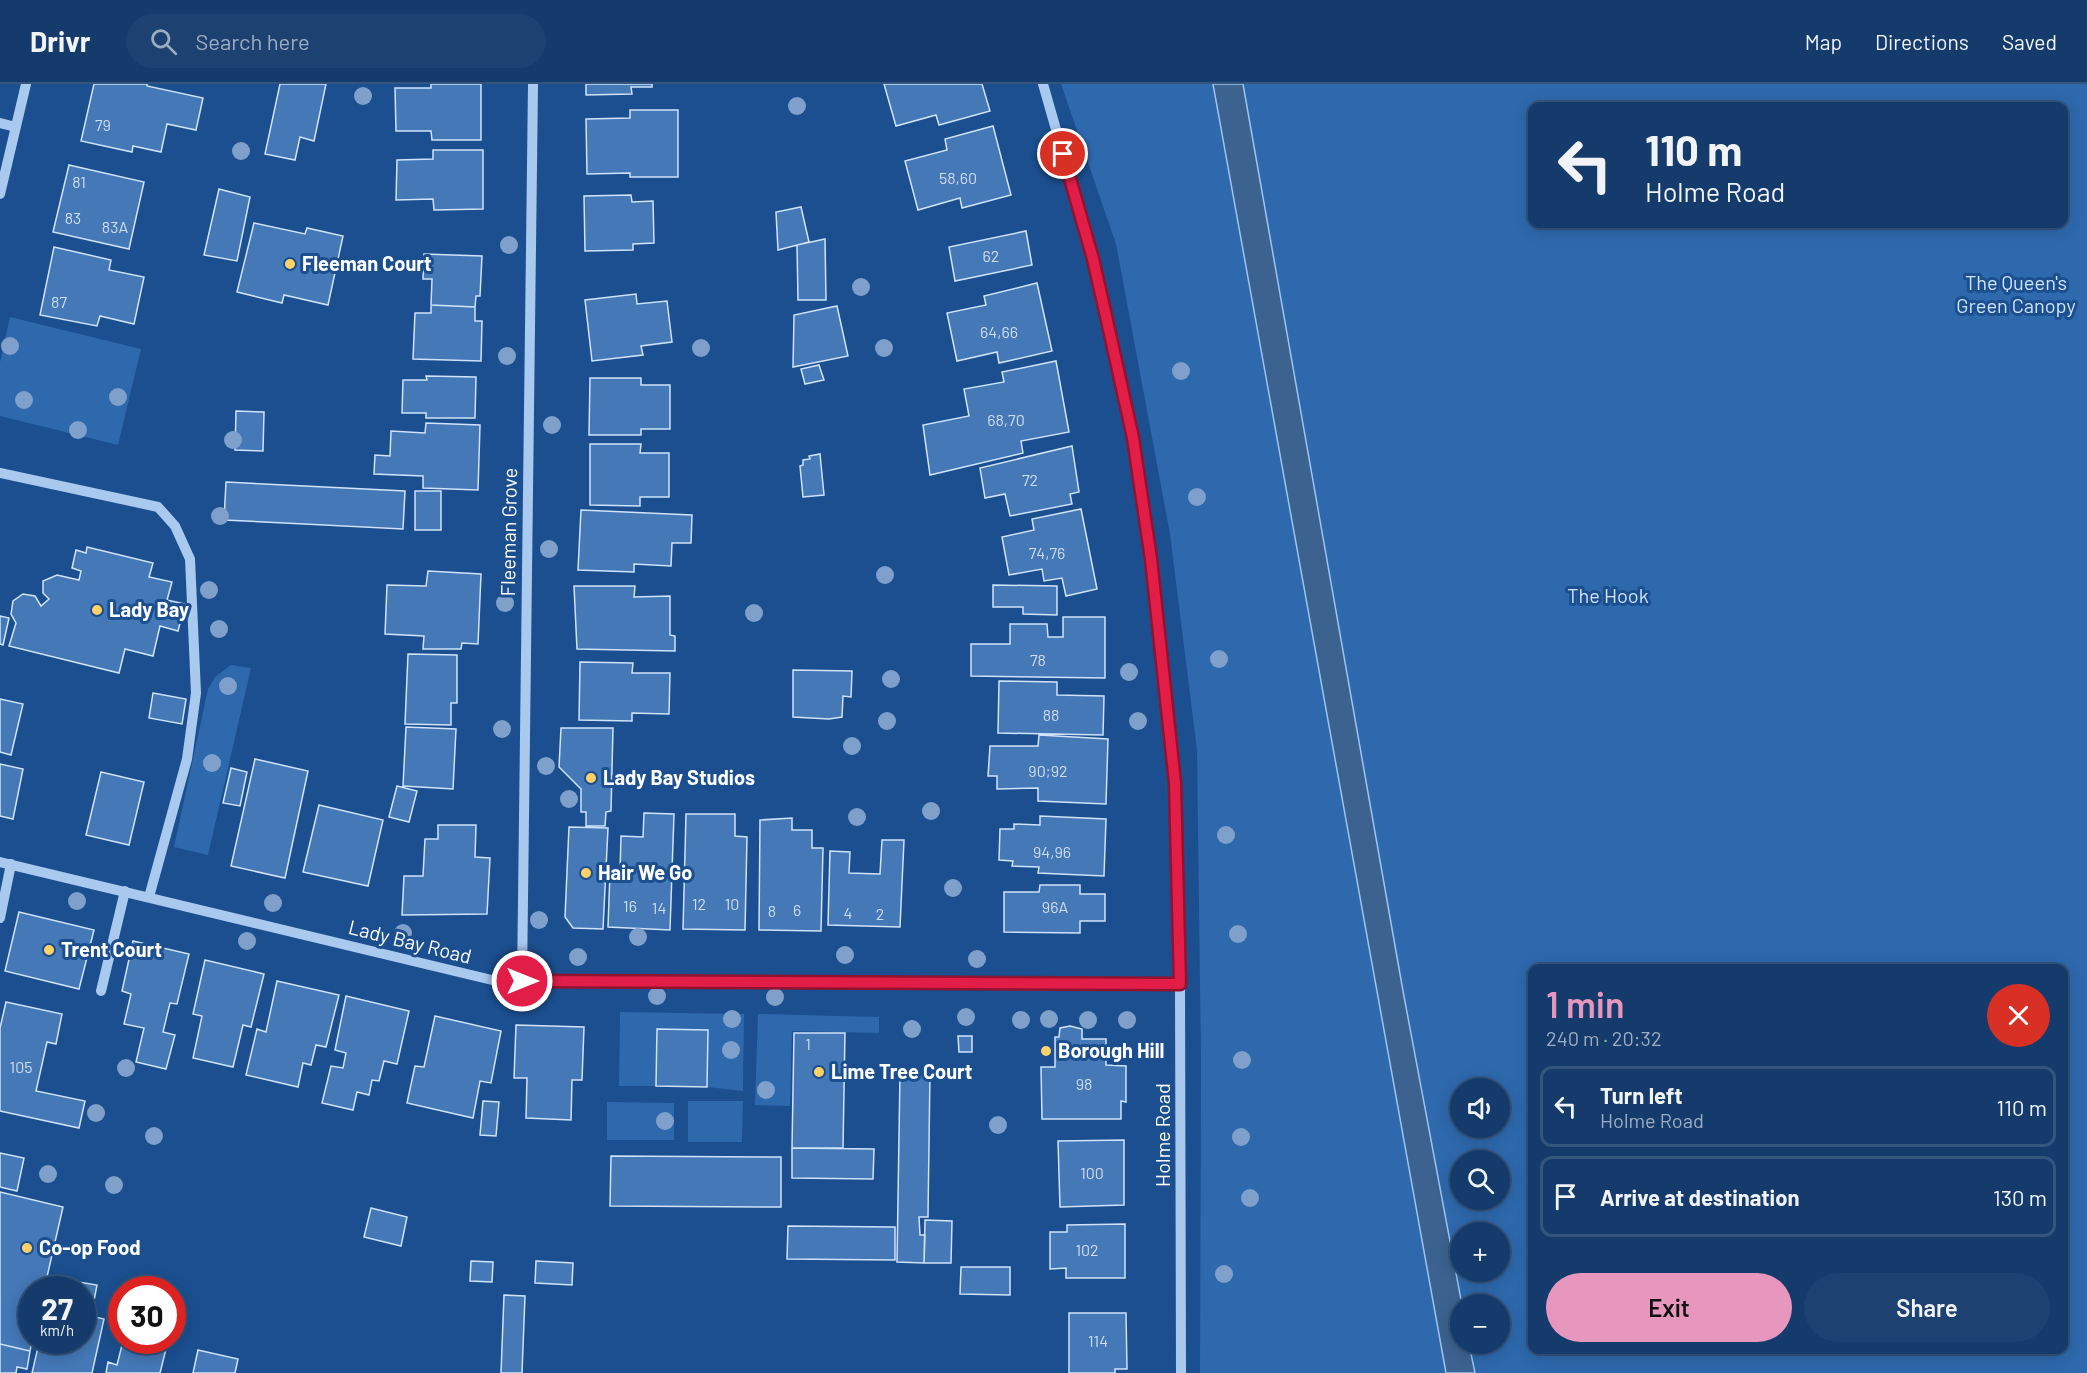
<!DOCTYPE html>
<html lang="en">
<head>
<meta charset="utf-8">
<style>
  body { margin:0; font-family:Barlow,sans-serif; background:#1d4271; color:#f1f3f6; height:100vh; display:flex; flex-direction:column; font-size:22px; white-space:nowrap }
  * { box-sizing:border-box; margin:0 }
  p { font-size:20px; color:#9dadc1 }
  .icon { flex:none; width:33px; height:33px; fill:none; stroke:currentColor; stroke-width:2; stroke-linecap:round; stroke-linejoin:round }
  .map { position:relative; flex:1; overflow:hidden }
  .drawer { position:absolute; left:1528px; top:880px; width:540px; height:390px; display:flex; flex-direction:column; background:#143b6b; border-radius:12px; box-shadow:0 3px 15px #0003,0 0 0 2px #33557e }
  .drawer>* { flex:none }
  .guide { position:absolute; left:1528px; top:18px; width:540px; height:126px; border-radius:12px; box-shadow:0 3px 15px #0003,0 0 0 2px #33557e; background:#143b6b; color:#f1f3f6; overflow:hidden }
  .buttons { position:absolute; left:1450px; top:994px; display:grid; gap:12px }
  .buttons a { display:grid; place-items:center; width:60px; height:60px; border-radius:50%; background:#143b6b; box-shadow:0 3px 15px #0003,0 0 0 2px #33557e; font-size:30px }
  .speed { position:absolute; left:18px; top:1192px; display:flex; gap:12px; font-size:30px; font-weight:700; text-align:center }
  .speed>* { display:grid; place-content:center; width:78px; height:78px; border-radius:50%; background:#143b6b; box-shadow:0 3px 15px #0003,0 0 0 2px #33557e; line-height:1 }
  .speed small { font-size:15px; font-weight:400 }
  .speed .limit { border:9px solid #d22; background:#fff; color:#111 }
  .pin { position:absolute; display:grid; place-items:center; width:51px; height:51px; color:#fff; margin:-26px; border:3px solid #fff; border-radius:50%; box-shadow:0 2px 6px #0007 }
  .me { position:absolute; width:66px; margin:-33px; rotate:90deg; stroke-linejoin:round; filter:drop-shadow(0 0 4px #0008) }
  .turn { display:flex; align-items:center; gap:21px; height:126px; padding:0 18px; font-size:27px }
  .turn .icon { width:78px; height:78px; stroke-width:2.5 }
  .turn b { display:block; font-size:42px; line-height:51px }
  .round { display:grid; place-items:center; flex:none; width:63px; height:63px; border-radius:32px; background:#1d4271 }
  .summary { display:flex; align-items:center; justify-content:space-between; height:102px; padding:0 18px }
  h1 { font-size:36px; font-weight:600; line-height:45px; color:#e797bd }
  .action { display:flex; gap:12px; margin-top:auto; padding:12px 18px }
  .action a { flex:1; height:69px; border-radius:36px; background:#e797bd; color:#111; font-size:24px; font-weight:600; line-height:69px; text-align:center }
  .action a+a { background:#1d4271; color:#f1f3f6 }
  ul { padding:0; list-style:none }
  li { display:flex; align-items:center; gap:18px; height:81px; margin:0 12px 9px; padding:0 6px; border:3px solid #33557e; border-radius:12px }
  li div { flex:1 }
  li b { display:block; font-size:22px }
  li em { font-style:normal }
  header { display:flex; align-items:center; gap:36px; box-sizing:border-box; height:84px; padding:0 30px; background:#143b6b; border-bottom:2px solid #33557e }
  header strong { font-size:28px }
  nav { display:flex; gap:33px; margin-inline-start:auto; font-size:21px }
  .search { width:420px; height:54px; background:#1d4271; display:flex; align-items:center; gap:15px; box-sizing:border-box; padding:0 21px; border-radius:33px; color:#9dadc1; font-size:22px }
  .map>svg:first-child { display:block }
  .green { fill:#2e69ad; fill-rule:evenodd }
  .water { fill:#3c6290; stroke:#9cc4f0; stroke-width:1.5 }
  .building { fill:#4478b7; stroke:#cfe3fa; stroke-width:1.5 }
  .lines { fill:none; stroke-linecap:round; stroke-linejoin:round }
  .minor { stroke:#a9c9ee; stroke-width:10 }
  .tree { fill:#7ea0ca }
  .route-casing { stroke:#92132f; stroke-width:15 }
  .route { stroke:#e11d48; stroke-width:10 }
  .poi-dot { fill:#ffd166; stroke:#1b4f8f; stroke-width:2 }
  .labels { text-anchor:middle; stroke-width:6; stroke-linejoin:round; paint-order:stroke }
  .number-label { font-size:16px; fill:#d0dded }
  .poi-label { font-size:20px; font-weight:bold; fill:#fff; stroke:#1b4f8f; text-anchor:start }
  .park-label { font-size:20px; fill:#cfe3fa; stroke:#1b4f8f }
  .street-label { font-size:20px; fill:#fff; stroke:#1b4f8f }
</style>
</head>
<body>
<header>
<strong>Drivr</strong>
<div class="search"><svg class="icon" aria-label="search" viewBox="0 0 24 24"><circle cx="10" cy="10" r="6"/><path d="M15 15l6 6"/></svg>Search here</div>
<nav><a>Map</a><a>Directions</a><a>Saved</a></nav>
</header>
<div class="map">
<svg width="2087" height="1289" viewBox="0 0 2087 1289">
  <rect width="100%" height="100%" fill="#1b4f8f"/>
  <!-- green -->
  <path class="green" d="M1061,0H2087V1289H1200L1201,978L1197,666L1170,450L1116,160ZM1533,22H2064V140H1533ZM1533,885H2064V1266H1533ZM1461,1005H1500V1044H1461ZM1461,1077H1500V1116H1461ZM1461,1149H1500V1188H1461ZM1461,1221H1500V1260H1461Z
    M10,233L141,265L118,361L0,332V278Z
    M231,581L251,584L208,771L174,763L208,605L215,593Z
    M620,928L744,930L743,1007L707,1003V946L657,945L656,1002H619Z
    M758,930L879,933V949L792,947L790,1022L755,1021Z
    M688,1017H743L742,1058H688Z
    M607,1018L674,1019V1056H607Z"/>
  <!-- water -->
  <path class="water" d="M1213,0H1243L1403,907L1462,1221L1461,1260H1469L1475,1289H1446Z"/>
  <!-- building -->
  <path class="building" d="M94,0H147V2L203,14L196,46L167,40L161,68L133,62L132,68L81,57Z
    M280,0H326L314,57L300,53L295,76L265,70Z
    M431,0H481V56H432L431,47H396L395,4H431Z
    M586,0H652V3H631L632,10L586,11Z
    M884,0H982L990,27L939,41L936,31L896,42Z
    M630,26H678V93H630V89L587,90L586,35L630,34Z
    M993,42L1011,111L962,124L960,114L918,126L905,77L947,66L945,55Z
    M433,66H483V125L434,126L433,115L396,116L397,76L433,75Z
    M69,81L144,98L129,165L53,148Z
    M219,105L250,113L237,177L204,171Z
    M631,111L632,118L653,117L654,159L633,160V166L585,167L584,112Z
    M801,123L809,158L778,166L776,128Z
    M254,139L305,150L307,144L343,152L328,221L284,211L282,219L237,208Z
    M1026,147L1032,181L955,197L949,163Z
    M825,155L826,216H798L797,161Z
    M54,163L111,176L109,186L144,193L134,240L100,232L97,242L40,231Z
    M424,170L482,172L480,212H476L475,223L431,221L432,195H423Z
    M1037,199L1052,267L999,279L997,268L957,277L947,229L986,221L984,212Z
    M636,210L637,220L667,217L672,258L641,262L643,271L592,277L585,216Z
    M431,221L475,223V237H482L481,277L413,275L415,229H431Z
    M837,222L848,272L793,283L794,231Z
    M1056,277L1069,348L1021,357L1023,369L930,391L923,341L969,332L964,305L1004,298L1002,288Z
    M819,281L824,296L805,300L801,285Z
    M426,292L476,293L475,334H426V329H402L403,296H427Z
    M590,294H641V301H670V345H641V351H589Z
    M236,327L264,328L263,367L235,366Z
    M426,339L480,341L478,406L423,404V392L374,390L375,371L390,372L391,347L425,349Z
    M590,360H641L640,369H669V413H640V422L590,421Z
    M1072,362L1079,408L1070,410L1072,420L1010,432L1005,410L985,414L980,384Z
    M820,370L824,411L803,413L800,382L803,381V376L810,375L809,372Z
    M226,398L405,407L403,445L224,436Z
    M415,407H441V446H415Z
    M1081,425L1097,505L1066,512L1062,494L1044,497L1042,485L1009,491L1002,453L1034,446L1032,435Z
    M581,426L692,431L691,459H672L671,482L634,480V488L578,486Z
    M87,463L153,479L149,493L172,498L167,516L185,520L178,547L160,542L153,572L125,565L119,589L9,562L16,539L11,530L13,517L23,510L35,512L41,522L49,515L43,509V497L57,491L79,496L81,487L72,484L76,466L86,469Z
    M428,487L481,490L478,560L462,559L461,565H423L424,552L385,550L387,501L426,502Z
    M993,501L1057,502V531L1023,530V523H993Z
    M574,502H635L634,513L670,512V551L675,552V567L577,565Z
    M0,532L9,534L3,561L0,560Z
    M1063,533H1105V594L971,592V560H1010V540H1047L1048,553H1063Z
    M408,570L457,571V619H451V641L405,640Z
    M580,578L633,579L632,589H670L669,630L632,629V637L579,636Z
    M793,586L852,587L851,613L843,612L842,633L829,635L793,633Z
    M999,597L1057,598V611L1104,612L1103,651L998,649Z
    M153,609L186,615L182,640L149,634Z
    M0,615L23,620L11,671L0,668Z
    M406,643L456,645L453,705L403,702Z
    M561,644H613L611,727L606,728L605,742H586V728H581V705L559,683Z
    M1039,651L1108,655L1106,720L1038,717V704L997,705V692H988L990,662H1038Z
    M255,675L308,687L285,794L231,782Z
    M0,680L23,685L13,735L0,732Z
    M231,684L247,688L240,722L223,719Z
    M101,688L144,698L129,761L86,751Z
    M397,702L417,707L409,738L389,733Z
    M319,721L383,736L368,802L303,788Z
    M644,729L674,730L670,846L608,843L610,788H620L621,752L643,753Z
    M686,730H735V752L747,753L745,846L683,845Z
    M1040,732L1106,735L1104,792L1038,789L1039,783L1012,782L1013,777L999,776L1000,745H1014V740L1040,741Z
    M792,734V746H812V764H823L821,847L759,846L760,736Z
    M438,741H476L475,773L490,774L487,830L402,831L404,792H423L425,755H438Z
    M569,743L608,744L603,845L573,844L565,833Z
    M882,756H904L900,843L828,841L830,767L850,768L849,789L880,790Z
    M1040,801H1080V810H1105V837H1080V849L1004,848V808H1039Z
    M19,828L94,846L79,905L5,887Z
    M133,857L189,870L177,920L170,919L163,948L175,951L166,985L136,978L144,944L124,940L131,910L122,907Z
    M205,876L264,890L251,943L243,941L233,983L193,974L202,932L193,930Z
    M277,897L339,911L326,963L316,961L311,981L303,979L298,1003L246,991L257,945L266,948Z
    M346,912L409,927L397,980L384,977L379,997L372,996L369,1011L357,1008L353,1026L322,1019L331,982L343,984L346,969L335,966Z
    M6,918L62,930L56,960L47,958L36,1007L85,1017L79,1044L0,1027V944Z
    M435,932L501,947L491,999L480,997L473,1034L407,1019L415,982L424,983Z
    M516,941L584,943L582,996H572L571,1036L526,1034L527,994H514Z
    M1070,942L1082,945V955H1106V981L1126,982V1018L1121,1017V1035H1042L1041,983H1055V953H1059L1060,944Z
    M657,945L708,946L707,1003L656,1002Z
    M794,949H845L843,1064H792Z
    M958,952H972V968H959Z
    M900,988H930L928,1133H919L920,1151H925L924,1179L897,1178Z
    M483,1017L499,1018L496,1052L480,1051Z
    M1124,1056V1121L1060,1123L1058,1057Z
    M792,1064L874,1065L873,1095L792,1094Z
    M0,1069L24,1074L17,1107L0,1103Z
    M611,1072L781,1073V1123L610,1122Z
    M0,1108L63,1123L44,1206H32V1257L30,1267L0,1260Z
    M371,1124L407,1133L401,1162L364,1153Z
    M925,1136L952,1137L951,1179H924Z
    M1125,1140V1194H1066V1184L1050,1185V1148H1067V1141Z
    M788,1142L895,1143V1176L787,1175Z
    M471,1177L493,1178L492,1198L470,1197Z
    M536,1177L573,1179L572,1201L535,1199Z
    M961,1183H1010V1211L960,1210Z
    M67,1196L97,1201L93,1222L82,1220V1206H65Z
    M504,1211L525,1212L522,1289H501Z
    M1069,1229H1126L1127,1285H1115V1289H1069Z
    M82,1230L104,1235L92,1289H32L39,1259L50,1261V1257H82Z
    M123,1257H168L160,1289H106L108,1278L117,1281Z
    M0,1260L30,1267L27,1285L17,1283L16,1289H0Z
    M198,1266L238,1275L235,1289H193Z"/>
  <g class="lines">
    <!-- minor -->
    <path class="minor" d="M1043,0L1093,175L1133,354L1151,475L1158,536L1175,699L1180,900L1181,1289
      M0,39L16,43
      M0,110L26,0
      M0,389L158,423L175,442L190,475L196,609L187,675L149,813
      M0,778L492,896L1180,900
      M0,834L11,780
      M522,897L533,0
      M101,907L125,807"/>
  </g>
  <!-- trees -->
  <g class="tree">
    <circle cx="363" cy="12" r="9"/>
    <circle cx="797" cy="22" r="9"/>
    <circle cx="241" cy="67" r="9"/>
    <circle cx="509" cy="161" r="9"/>
    <circle cx="861" cy="203" r="9"/>
    <circle cx="10" cy="262" r="9"/>
    <circle cx="701" cy="264" r="9"/>
    <circle cx="884" cy="264" r="9"/>
    <circle cx="507" cy="272" r="9"/>
    <circle cx="1181" cy="287" r="9"/>
    <circle cx="118" cy="313" r="9"/>
    <circle cx="24" cy="316" r="9"/>
    <circle cx="552" cy="341" r="9"/>
    <circle cx="78" cy="346" r="9"/>
    <circle cx="233" cy="356" r="9"/>
    <circle cx="1197" cy="413" r="9"/>
    <circle cx="220" cy="432" r="9"/>
    <circle cx="549" cy="465" r="9"/>
    <circle cx="885" cy="491" r="9"/>
    <circle cx="209" cy="506" r="9"/>
    <circle cx="505" cy="519" r="9"/>
    <circle cx="754" cy="529" r="9"/>
    <circle cx="219" cy="545" r="9"/>
    <circle cx="1219" cy="575" r="9"/>
    <circle cx="1129" cy="588" r="9"/>
    <circle cx="891" cy="595" r="9"/>
    <circle cx="228" cy="602" r="9"/>
    <circle cx="887" cy="637" r="9"/>
    <circle cx="1138" cy="637" r="9"/>
    <circle cx="502" cy="645" r="9"/>
    <circle cx="852" cy="662" r="9"/>
    <circle cx="212" cy="679" r="9"/>
    <circle cx="546" cy="682" r="9"/>
    <circle cx="569" cy="715" r="9"/>
    <circle cx="931" cy="727" r="9"/>
    <circle cx="857" cy="733" r="9"/>
    <circle cx="1226" cy="751" r="9"/>
    <circle cx="953" cy="804" r="9"/>
    <circle cx="77" cy="817" r="9"/>
    <circle cx="273" cy="819" r="9"/>
    <circle cx="539" cy="836" r="9"/>
    <circle cx="403" cy="849" r="9"/>
    <circle cx="1238" cy="850" r="9"/>
    <circle cx="638" cy="853" r="9"/>
    <circle cx="247" cy="857" r="9"/>
    <circle cx="845" cy="871" r="9"/>
    <circle cx="578" cy="873" r="9"/>
    <circle cx="977" cy="875" r="9"/>
    <circle cx="657" cy="912" r="9"/>
    <circle cx="775" cy="913" r="9"/>
    <circle cx="966" cy="933" r="9"/>
    <circle cx="732" cy="935" r="9"/>
    <circle cx="1049" cy="935" r="9"/>
    <circle cx="1021" cy="936" r="9"/>
    <circle cx="1088" cy="936" r="9"/>
    <circle cx="1127" cy="936" r="9"/>
    <circle cx="912" cy="945" r="9"/>
    <circle cx="731" cy="966" r="9"/>
    <circle cx="1242" cy="976" r="9"/>
    <circle cx="126" cy="984" r="9"/>
    <circle cx="766" cy="1006" r="9"/>
    <circle cx="96" cy="1029" r="9"/>
    <circle cx="665" cy="1037" r="9"/>
    <circle cx="998" cy="1041" r="9"/>
    <circle cx="154" cy="1052" r="9"/>
    <circle cx="1241" cy="1053" r="9"/>
    <circle cx="48" cy="1090" r="9"/>
    <circle cx="114" cy="1101" r="9"/>
    <circle cx="1250" cy="1114" r="9"/>
    <circle cx="1224" cy="1190" r="9"/>
  </g>
  <g class="lines">
    <defs>
      <path id="route" d="M522,897L1180,900L1175,699L1151,475L1133,354L1106,232L1093,175L1063,70"/>
    </defs>
    <!-- route casing -->
    <use href="#route" class="route-casing"/>
    <!-- route -->
    <use href="#route" class="route"/>
  </g>
  <!-- markers -->
  <g class="poi-dot">
    <circle cx="290" cy="180" r="6"/>
    <circle cx="97" cy="526" r="6"/>
    <circle cx="591" cy="694" r="6"/>
    <circle cx="586" cy="789" r="6"/>
    <circle cx="49" cy="866" r="6"/>
    <circle cx="1046" cy="967" r="6"/>
    <circle cx="819" cy="988" r="6"/>
    <circle cx="27" cy="1164" r="6"/>
  </g>
  <g class="labels">
    <!-- number labels -->
    <g class="number-label">
      <text x="103" y="47">79</text>
      <text x="958" y="100">58,60</text>
      <text x="79" y="104">81</text>
      <text x="73" y="140">83</text>
      <text x="115" y="149">83A</text>
      <text x="991" y="178">62</text>
      <text x="59" y="224">87</text>
      <text x="999" y="254">64,66</text>
      <text x="1006" y="342">68,70</text>
      <text x="1030" y="402">72</text>
      <text x="1047" y="475">74,76</text>
      <text x="1038" y="582">78</text>
      <text x="1051" y="637">88</text>
      <text x="1048" y="693">90;92</text>
      <text x="1052" y="774">94,96</text>
      <text x="699" y="826">12</text>
      <text x="732" y="826">10</text>
      <text x="630" y="828">16</text>
      <text x="1055" y="829">96A</text>
      <text x="659" y="830">14</text>
      <text x="797" y="832">6</text>
      <text x="772" y="833">8</text>
      <text x="848" y="835">4</text>
      <text x="880" y="836">2</text>
      <text x="808" y="966">1</text>
      <text x="21" y="989">105</text>
      <text x="1084" y="1006">98</text>
      <text x="1092" y="1095">100</text>
      <text x="1087" y="1172">102</text>
      <text x="1098" y="1263">114</text>
    </g>
    <!-- poi labels -->
    <g class="poi-label">
      <text x="302" y="187">Fleeman Court</text>
      <text x="109" y="533">Lady Bay</text>
      <text x="603" y="701">Lady Bay Studios</text>
      <text x="598" y="796">Hair We Go</text>
      <text x="61" y="873">Trent Court</text>
      <text x="1058" y="974">Borough Hill</text>
      <text x="831" y="995">Lime Tree Court</text>
      <text x="39" y="1171">Co-op Food</text>
    </g>
    <!-- park labels -->
    <g class="park-label">
      <text x="2016" y="206">The Queen's<tspan x="2016" dy="23">Green Canopy</tspan></text>
      <text x="1608" y="519">The Hook</text>
    </g>
    <!-- street labels -->
    <g class="street-label">
      <text transform="translate(509 448) rotate(-89)" y="7">Fleeman Grove</text>
      <text transform="translate(410 858) rotate(14)" y="7">Lady Bay Road</text>
      <text transform="translate(1163 1051) rotate(-90)" y="7">Holme Road</text>
    </g>
  </g>
</svg>
<div class="buttons">
<a><svg class="icon" aria-label="sound" viewBox="0 0 24 24"><path d="M4 9h4l5-4v14l-5-4H4zM17 9q2 3 0 6"/></svg></a>
<a><svg class="icon" aria-label="search" viewBox="0 0 24 24"><circle cx="10" cy="10" r="6"/><path d="M15 15l6 6"/></svg></a>
<a>+</a>
<a>−</a>
</div>
<div class="speed"><div>27<small>km/h</small></div><div class="limit">30</div></div>
<div class="pin" style="left:1063px;top:70px;background:#d93025"><svg class="icon" aria-label="arrive" viewBox="0 0 24 24"><path d="M6 21V4h12l-3 4 3 4H6"/></svg></div>
<svg class="me" style="left:522px;top:897px" viewBox="-20 -20 40 40"><circle r="17" fill="#e11d48" stroke="#fff" stroke-width="3"/><path d="M0-11L8 9 0 5-8 9z" fill="#fff"/></svg>
<div class="guide">
<div class="turn"><svg class="icon" aria-label="left" viewBox="0 0 24 24"><path d="M17 20v-9H6M10 6l-5 5 5 5"/></svg><div><b>110 m</b>Holme Road</div></div>
</div>
<section class="drawer">
<div class="summary"><div><h1>1 min</h1><p>240 m · 20:32</p></div><a class="round" style="background:#d93025;color:#fff"><svg class="icon" aria-label="close" viewBox="0 0 24 24"><path d="M6 6l12 12M18 6L6 18"/></svg></a></div>
<ul>
<li><svg class="icon" aria-label="left" viewBox="0 0 24 24"><path d="M17 20v-9H6M10 6l-5 5 5 5"/></svg><div><b>Turn left</b><p>Holme Road</p></div><em>110 m</em></li>
<li><svg class="icon" aria-label="arrive" viewBox="0 0 24 24"><path d="M6 21V4h12l-3 4 3 4H6"/></svg><div><b>Arrive at destination</b></div><em>130 m</em></li>
</ul>
<div class="action"><a>Exit</a><a>Share</a></div>
</section>
</div>
</body>
</html>
